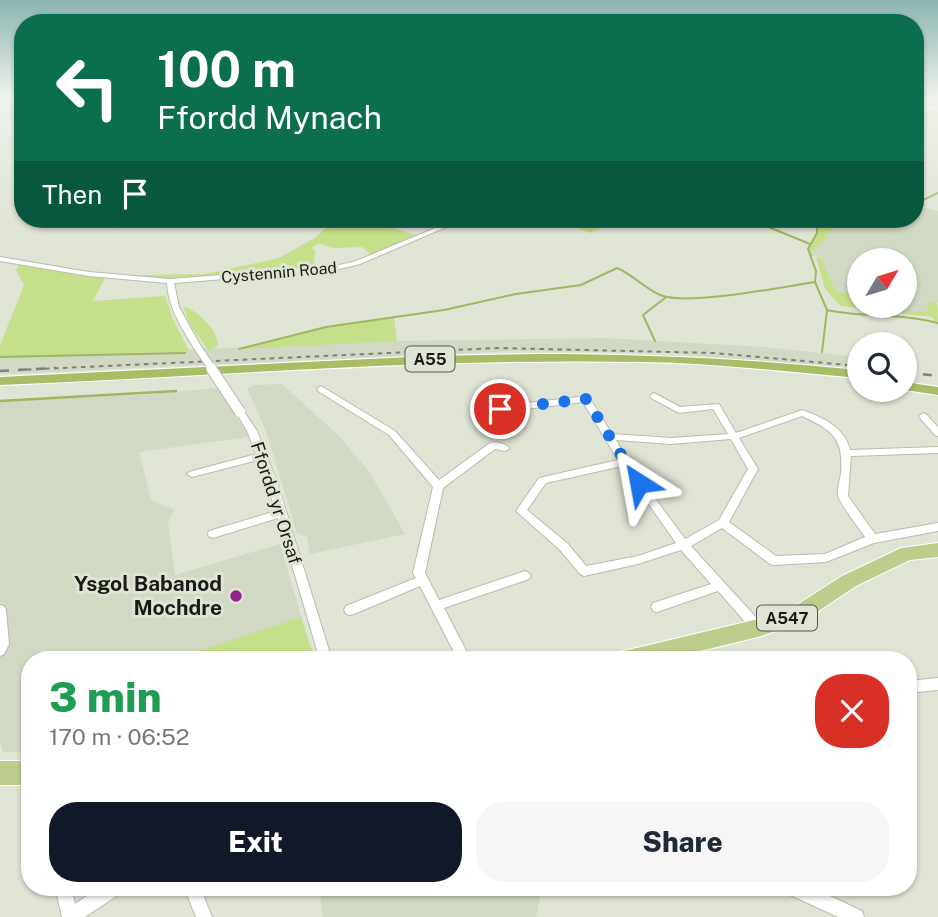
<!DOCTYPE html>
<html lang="en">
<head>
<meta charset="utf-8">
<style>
  body { margin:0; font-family:"Public Sans",sans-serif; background:#f6f6f7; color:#1f2937; height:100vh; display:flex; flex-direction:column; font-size:26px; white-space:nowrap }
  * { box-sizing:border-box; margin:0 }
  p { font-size:23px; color:#747a83 }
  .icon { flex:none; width:38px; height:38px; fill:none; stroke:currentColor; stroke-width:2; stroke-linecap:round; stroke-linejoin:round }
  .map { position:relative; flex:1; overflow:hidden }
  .panel { position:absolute; left:21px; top:651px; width:896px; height:245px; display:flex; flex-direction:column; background:#fff; border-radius:28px; box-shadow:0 2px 5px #0004 }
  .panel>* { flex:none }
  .hud { position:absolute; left:14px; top:14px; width:910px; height:214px; border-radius:28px; box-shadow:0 2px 5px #0004; background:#0b6e4f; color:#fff; overflow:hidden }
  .needle { width:46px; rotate:52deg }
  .tools { position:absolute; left:847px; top:248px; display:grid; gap:14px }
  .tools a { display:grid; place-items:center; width:70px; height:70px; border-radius:50%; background:#fff; box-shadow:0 2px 5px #0004; font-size:35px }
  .pin { position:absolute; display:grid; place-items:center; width:60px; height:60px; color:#fff; margin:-30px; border:4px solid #fff; border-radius:50%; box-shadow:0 2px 7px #0007 }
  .me { position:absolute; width:77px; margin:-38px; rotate:326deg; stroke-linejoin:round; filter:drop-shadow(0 0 5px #0008) }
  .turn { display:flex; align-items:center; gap:24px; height:147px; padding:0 28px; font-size:32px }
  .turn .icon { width:91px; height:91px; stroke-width:2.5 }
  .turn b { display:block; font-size:49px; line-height:60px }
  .then { display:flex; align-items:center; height:66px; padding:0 28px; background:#0003; gap:14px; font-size:26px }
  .round { display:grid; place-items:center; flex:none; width:74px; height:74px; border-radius:28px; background:#f6f6f7 }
  .head { display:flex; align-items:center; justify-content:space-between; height:119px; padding:0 28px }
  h1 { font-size:42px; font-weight:800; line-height:52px; color:#1e9e55 }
  .cta { display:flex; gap:14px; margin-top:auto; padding:14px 28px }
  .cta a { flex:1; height:80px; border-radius:28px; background:#111827; color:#fff; font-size:28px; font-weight:800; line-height:80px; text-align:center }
  .cta a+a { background:#f6f6f7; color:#1f2937 }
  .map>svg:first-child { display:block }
  .built { fill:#d1d8c3 }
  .green { fill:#c6df8b }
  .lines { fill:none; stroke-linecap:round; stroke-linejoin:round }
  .stream-far1 { stroke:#9fb75f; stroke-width:2 }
  .stream { stroke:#9fb75f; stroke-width:2.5 }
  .minor-casing { stroke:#b8bcae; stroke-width:2 }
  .primary-casing { stroke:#fff; stroke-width:2 }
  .trunk-casing { stroke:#fff; stroke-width:2 }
  .minor { fill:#fff; fill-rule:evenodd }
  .primary { fill:#bdce8c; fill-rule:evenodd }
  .trunk { fill:#a7be66; fill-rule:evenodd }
  .rail-far1 { stroke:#7e8177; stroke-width:2; stroke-dasharray:4.5 4.5; stroke-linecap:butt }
  .rail { stroke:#7e8177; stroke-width:2.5; stroke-dasharray:9 9; stroke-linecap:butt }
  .minor-bridge-far1-casing { stroke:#b8bcae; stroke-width:9; stroke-linecap:butt }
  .minor-bridge-casing { stroke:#b8bcae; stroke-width:12; stroke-linecap:butt }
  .minor-bridge-far1 { stroke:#fff; stroke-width:7 }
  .minor-bridge { stroke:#fff; stroke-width:10 }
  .route { stroke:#1a73e8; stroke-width:12; stroke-dasharray:0 21.6 }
  .poi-dot { fill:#932789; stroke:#dfe4d5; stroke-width:2.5 }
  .labels { text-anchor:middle; stroke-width:6; stroke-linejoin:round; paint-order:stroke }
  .far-street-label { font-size:16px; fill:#191b16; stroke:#dfe4d5 }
  .shield { fill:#dfe4d5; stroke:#54574f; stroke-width:2 }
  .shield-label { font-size:16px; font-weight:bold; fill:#191b16 }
  .street-label { font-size:18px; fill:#191b16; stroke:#dfe4d5 }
  .near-poi-label { font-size:21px; font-weight:bold; fill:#191b16; stroke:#dfe4d5; text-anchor:end }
</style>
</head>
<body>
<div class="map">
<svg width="938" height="917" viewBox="0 0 938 917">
  <rect width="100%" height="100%" fill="#dfe4d5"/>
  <!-- built -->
  <path class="built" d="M921,207L938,211V302L930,312L880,311L858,308L854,305L859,302V306H905V261H859V301L842,291L836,293L821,258L810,251L821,244L835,225L889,224L898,219H915V210Z
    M606,338L763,347L859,357V369L668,353L513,351L0,374V357L397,341Z
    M282,384L340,437L370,473L405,534L310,554L307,537L297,533L266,431L247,388L255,385Z
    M218,388L249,437L139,452L151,500L175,510L168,521L175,575L280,544L301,617L184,656L183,660H30V752H3L0,740V401L139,395Z
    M542,887L536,917H323L319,888Z"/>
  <!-- green -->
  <path class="green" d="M335,219H380L374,222L415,235L372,256L362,247L333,248L319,243L312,247L315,251L314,268L167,280L138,278L143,275L205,274L279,258L316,237Z
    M554,219H600L612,223L590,233Z
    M890,219H896L887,224L835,225L821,244L811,251L815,256H811L808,249L817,233V227L821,223L884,222Z
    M816,257L821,258L836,292C845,291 855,293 859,302L855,305L858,308L929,312L928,303L937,302L938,326L932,317L841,306L825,289Z
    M19,264L105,278L93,301L165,296L173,319L189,351L0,357V345L24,285L16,270Z
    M183,306C197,310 218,330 218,345L209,351L190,325Z
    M394,318L397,341L239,349L326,327Z
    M301,617L315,660H183V656Z"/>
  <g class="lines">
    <!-- stream-far1 -->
    <path class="stream-far1" d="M915,204L938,193
      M749,219L810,244
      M890,219L884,222L826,223L817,226V233L808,249L816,271L815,282L827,310C864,318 902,313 938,323
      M655,341L643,315L665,298
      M239,349L326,327L444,310L516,294L581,285L617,268C634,275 647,291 663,296C692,305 782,287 815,282
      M822,352L827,310
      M0,357L185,353"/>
    <!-- stream -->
    <path class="stream" d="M0,401L176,391"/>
    <defs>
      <path id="minor" d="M936,97H938V99L930,108L938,106V108L915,116V113L924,110Z
        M457,219H465L360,264L335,270L174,283L179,307L200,345L196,347L192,345C180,325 168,306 167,283L89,276L0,261V257L89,272L170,279L335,266L356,261Z
        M321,386L395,431L439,480L490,443C495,441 506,444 510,448L505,451L495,449L443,488L425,573L439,600L525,571L529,573L531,576L529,579L444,608L471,660H458L420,586L354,614L350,615L346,614L344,610L346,606L416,578L413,573L433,487L389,435L318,391L317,389Z
        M654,393L680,407L719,404L736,433L802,410C822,417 845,427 850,450L938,447V453L851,456L848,496L875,534L938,523V531L874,543L826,562L774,565L770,564L722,528L691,546L762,624L764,628L762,632L758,633L754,632L718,591L657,612L653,611L651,607L653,603L711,584L681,550L638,564L584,576L580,574L560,550L516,511L539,478L618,460L583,402L501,412L497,409L501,406L586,396L589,397L612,434L671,438L728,434L713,409L679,413L651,398L650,396ZM802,416C832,430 844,438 841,473C840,480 837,489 838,495C839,503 860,529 865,537L825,554L776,556L729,522L758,469L739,438ZM731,439L748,469L719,520L685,539L627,460L616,440L671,444ZM622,466L676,543L638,556L586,566L568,544L527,510L546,483Z
        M240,409L243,410L257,431L277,482L332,660H320L278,518L213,538L209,537L208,534L209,531L276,511L258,460L192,477L187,474L189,472L256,454L247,431L236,412Z
        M923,413L926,414L938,427V436L935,435L920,418L919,416Z
        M0,605L4,606L6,610L9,644L4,654L0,656Z
        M938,678V690L908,693V681Z
        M55,887H71L75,904L100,887H123L121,893L85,917H62Z
        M184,887H200L212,917H196Z
        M784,887H811L862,911L864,917H838L786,893Z"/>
      <path id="primary" d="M938,543V557L910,560L856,586L802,622L758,637L663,660H614L617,653L624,651L758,619L789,610L842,576L901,548Z
        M0,761H30V785H0Z"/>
      <path id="trunk" d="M537,354C645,354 752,359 859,370V378C787,372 715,363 642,362C428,358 214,376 0,385V377L430,356Z
        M905,382L938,387V395L905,390Z"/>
    </defs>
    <!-- minor casing -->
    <use href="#minor" class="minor-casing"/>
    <!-- primary casing -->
    <use href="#primary" class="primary-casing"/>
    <!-- trunk casing -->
    <use href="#trunk" class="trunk-casing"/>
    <!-- minor -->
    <use href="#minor" class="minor"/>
    <!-- primary -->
    <use href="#primary" class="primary"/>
    <!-- trunk -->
    <use href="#trunk" class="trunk"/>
    <!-- rail-far1 -->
    <path class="rail-far1" d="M18,370L498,348L714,353L859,366"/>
    <!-- rail -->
    <path class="rail" d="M0,371L56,368
      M905,372L938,376"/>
    <defs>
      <path id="minor-bridge-far1" d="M196,345L213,370"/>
      <path id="minor-bridge" d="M211,368L240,412"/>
    </defs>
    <!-- minor-bridge-far1 casing -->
    <use href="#minor-bridge-far1" class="minor-bridge-far1-casing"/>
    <!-- minor-bridge casing -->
    <use href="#minor-bridge" class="minor-bridge-casing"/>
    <!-- minor-bridge-far1 -->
    <use href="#minor-bridge-far1" class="minor-bridge-far1"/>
    <!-- minor-bridge -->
    <use href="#minor-bridge" class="minor-bridge"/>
  </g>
  <!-- sky -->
  <linearGradient id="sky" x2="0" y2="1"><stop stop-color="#8bb5b1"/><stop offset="0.43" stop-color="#f1f3ec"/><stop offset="1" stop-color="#f1f3ec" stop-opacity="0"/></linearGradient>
  <rect width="938" height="226" fill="url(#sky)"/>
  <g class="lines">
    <!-- route -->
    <path class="route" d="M500,409L586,399L639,483"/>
  </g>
  <!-- markers -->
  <circle class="poi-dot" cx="236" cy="596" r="7"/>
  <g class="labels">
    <!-- far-street labels -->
    <g class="far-street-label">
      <text transform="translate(279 272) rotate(-5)" y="6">Cystennin Road</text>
    </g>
    <!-- shield labels -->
    <g class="shield">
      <rect x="405.5" y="346.5" width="49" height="25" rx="5"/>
      <rect x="757" y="605.5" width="60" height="25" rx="5"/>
    </g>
    <g class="shield-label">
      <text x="430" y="365">A55</text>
      <text x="787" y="624">A547</text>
    </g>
    <!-- street labels -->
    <g class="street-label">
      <text transform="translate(276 503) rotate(72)" y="6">Ffordd yr Orsaf</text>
    </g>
    <!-- near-poi labels -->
    <g class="near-poi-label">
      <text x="222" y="591">Ysgol Babanod<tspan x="222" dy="24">Mochdre</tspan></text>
    </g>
  </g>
</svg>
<div class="tools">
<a><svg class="needle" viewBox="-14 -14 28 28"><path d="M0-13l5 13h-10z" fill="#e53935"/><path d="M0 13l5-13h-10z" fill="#747a83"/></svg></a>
<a><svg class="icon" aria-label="search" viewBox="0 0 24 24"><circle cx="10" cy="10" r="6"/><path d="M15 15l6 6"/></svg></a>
</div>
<div class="pin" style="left:500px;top:409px;background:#d93025"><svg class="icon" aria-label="arrive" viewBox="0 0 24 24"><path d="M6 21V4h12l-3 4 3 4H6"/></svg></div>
<svg class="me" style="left:639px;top:483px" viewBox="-20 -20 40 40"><path d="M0-17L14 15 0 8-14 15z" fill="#1a73e8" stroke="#fff" stroke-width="4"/></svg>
<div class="hud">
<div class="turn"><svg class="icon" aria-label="left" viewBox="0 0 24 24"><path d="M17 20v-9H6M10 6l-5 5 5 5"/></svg><div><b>100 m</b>Ffordd Mynach</div></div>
<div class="then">Then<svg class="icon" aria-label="arrive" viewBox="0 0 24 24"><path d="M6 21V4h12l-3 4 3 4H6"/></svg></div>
</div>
<section class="panel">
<div class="head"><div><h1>3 min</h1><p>170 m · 06:52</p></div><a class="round" style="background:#d93025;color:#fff"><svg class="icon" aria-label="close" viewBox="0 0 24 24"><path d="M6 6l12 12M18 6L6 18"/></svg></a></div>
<div class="cta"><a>Exit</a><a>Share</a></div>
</section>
</div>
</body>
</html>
